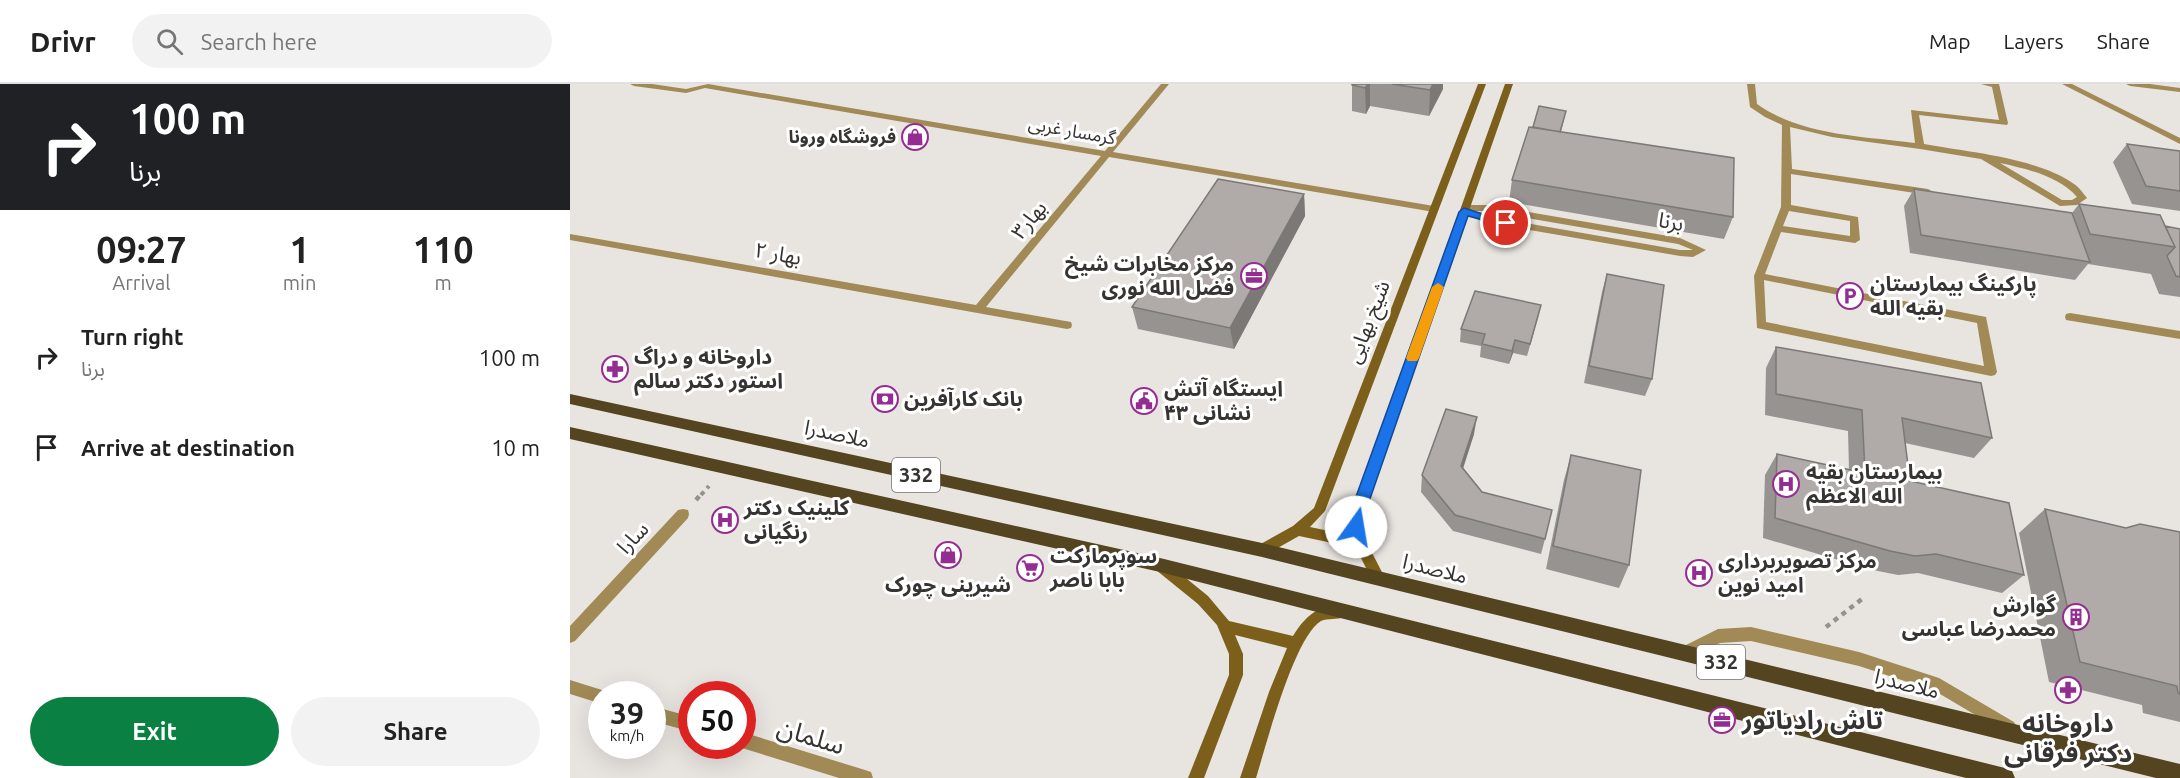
<!DOCTYPE html>
<html lang="en">
<head>
<meta charset="utf-8">
<style>
  body { margin:0; font-family:Ubuntu,"Noto Sans Arabic",sans-serif; background:#f2f2f2; color:#222; height:100vh; display:flex; flex-direction:column; font-size:22px; white-space:nowrap }
  * { box-sizing:border-box; margin:0 }
  p { font-size:20px; color:#767676 }
  .icon { flex:none; width:33px; height:33px; fill:none; stroke:currentColor; stroke-width:2; stroke-linecap:round; stroke-linejoin:round }
  .map { position:relative; flex:1; overflow:hidden }
  .panel { display:flex; flex-direction:column; background:#fff; width:570px }
  .panel>* { flex:none }
  .hud { background:#202124; color:#fff; overflow:hidden }
  .speed { position:absolute; left:18px; top:597px; display:flex; gap:12px; font-size:30px; font-weight:700; text-align:center }
  .speed>* { display:grid; place-content:center; width:78px; height:78px; border-radius:50%; background:#fff; box-shadow:0 6px 24px #0002; line-height:1 }
  .speed small { font-size:15px; font-weight:400 }
  .speed .limit { border:9px solid #d22; background:#fff; color:#111 }
  .pin { position:absolute; display:grid; place-items:center; width:51px; height:51px; color:#fff; margin:-26px; border:3px solid #fff; border-radius:50%; box-shadow:0 2px 6px #0007 }
  .me { position:absolute; width:66px; margin:-33px; rotate:13deg; stroke-linejoin:round; filter:drop-shadow(0 0 4px #0008) }
  .turn { display:flex; align-items:center; gap:21px; height:126px; padding:0 30px; font-size:27px }
  .turn .icon { width:78px; height:78px; stroke-width:2.5 }
  .turn b { display:block; font-size:42px; line-height:51px }
  .eta { display:flex; justify-content:space-evenly; align-items:center; height:102px; text-align:center }
  .eta b { font-size:36px; font-weight:600; line-height:42px }
  .primary-button { display:flex; gap:12px; margin-top:auto; padding:12px 30px }
  .primary-button a { flex:1; height:69px; border-radius:36px; background:#0b8043; color:#fff; font-size:24px; font-weight:600; line-height:69px; text-align:center }
  .primary-button a+a { background:#f2f2f2; color:#222 }
  ul { padding:0; list-style:none }
  li { display:flex; align-items:center; gap:18px; height:90px; padding:0 30px }
  li div { flex:1 }
  li b { display:block; font-size:22px }
  li em { font-style:normal }
  header { display:flex; align-items:center; gap:36px; box-sizing:border-box; height:84px; padding:0 30px; background:#fff; border-bottom:2px solid #e0e0e0 }
  header strong { font-size:28px }
  nav { display:flex; gap:33px; margin-inline-start:auto; font-size:21px }
  .search { width:420px; height:54px; background:#f2f2f2; display:flex; align-items:center; gap:15px; box-sizing:border-box; padding:0 21px; border-radius:33px; color:#767676; font-size:22px }
  main { display:flex; flex:1; min-height:0 }
  .map>svg:first-child { display:block }
  .lines { fill:none; stroke-linecap:round; stroke-linejoin:round }
  .path-far1 { stroke:#94918e; stroke-width:4; stroke-dasharray:4.5 4.5; stroke-linecap:butt }
  .path { stroke:#94918e; stroke-width:4.5; stroke-dasharray:5 5; stroke-linecap:butt }
  .service { fill:#a28a56; fill-rule:evenodd }
  .minor { fill:#a28a56; fill-rule:evenodd }
  .secondary { fill:#7c5f1a; fill-rule:evenodd }
  .primary { fill:#554420; fill-rule:evenodd }
  .wall { fill:#979391 }
  .shaded-wall { fill:#7b7876 }
  .building { fill:#b0aba9; stroke:#7b7876; stroke-width:1.5 }
  .route { fill:#1a73e8; stroke:#114b97; stroke-width:1.5 }
  .slow { fill:#f59e0b }
  .labels { text-anchor:middle; stroke-width:6; stroke-linejoin:round; paint-order:stroke }
  .far-street-label { font-size:18px; fill:#353432; stroke:#fff }
  .far-poi-label { font-size:18px; font-weight:bold; fill:#353432; stroke:#fff; text-anchor:end }
  .shield { fill:#fff; stroke:#727170; stroke-width:1.5 }
  .shield-label { font-size:20px; font-weight:bold; fill:#353432 }
  .street-label { font-size:21px; fill:#353432; stroke:#fff }
  .poi-label { font-size:21px; font-weight:bold; fill:#353432; stroke:#fff; text-anchor:start }
  .near-poi-label { font-size:26px; font-weight:bold; fill:#353432; stroke:#fff; text-anchor:start }
  .near-street-label { font-size:26px; fill:#353432; stroke:#fff }
</style>
</head>
<body>
<header>
<strong>Drivr</strong>
<div class="search"><svg class="icon" aria-label="search" viewBox="0 0 24 24"><circle cx="10" cy="10" r="6"/><path d="M15 15l6 6"/></svg>Search here</div>
<nav><a>Map</a><a>Layers</a><a>Share</a></nav>
</header>
<main>
<section class="panel">
<div class="hud">
<div class="turn"><svg class="icon" aria-label="right" viewBox="0 0 24 24"><path d="M7 20v-9h11M14 6l5 5-5 5"/></svg><div><b>100 m</b>برنا</div></div>
</div>
<div class="eta">
<div><b>09:27</b><p>Arrival</p></div>
<div><b>1</b><p>min</p></div>
<div><b>110</b><p>m</p></div>
</div>
<ul>
<li><svg class="icon" aria-label="right" viewBox="0 0 24 24"><path d="M7 20v-9h11M14 6l5 5-5 5"/></svg><div><b>Turn right</b><p>برنا</p></div><em>100 m</em></li>
<li><svg class="icon" aria-label="arrive" viewBox="0 0 24 24"><path d="M6 21V4h12l-3 4 3 4H6"/></svg><div><b>Arrive at destination</b></div><em>10 m</em></li>
</ul>
<div class="primary-button"><a>Exit</a><a>Share</a></div>
</section>
<div class="map">
<svg width="1610" height="694" viewBox="0 0 1610 694">
  <rect width="100%" height="100%" fill="#e8e4e0"/>
  <g class="lines">
    <!-- path-far1 -->
    <path class="path-far1" d="M131,411L139,402"/>
    <!-- path -->
    <path class="path" d="M126,416L132,409
      M1256,543L1292,515"/>
    <!-- service -->
    <path class="service" d="M1177,0H1185L1187,20C1232,52 1292,52 1345,59L1341,26L1429,36L1422,3L1411,0H1429L1438,39L1437,41L1349,31L1354,60C1398,68 1468,74 1504,100C1509,103 1513,109 1517,114L1507,121L1490,122L1411,75L1350,65L1262,53L1220,43L1222,85L1358,105L1363,108L1358,111L1221,90V121L1288,133L1290,156L1285,159L1211,148L1195,190L1416,233L1427,288L1425,291L1421,292L1187,244L1184,192L1211,123L1212,41L1195,33L1180,23ZM1430,79C1457,85 1489,92 1507,113L1502,116H1492ZM1219,127L1280,137V152L1213,142ZM1194,196L1407,239L1414,282L1196,238Z
      M1492,0H1502L1610,54V60Z
      M1556,0H1580L1610,4V8L1560,2Z
      M1500,229L1610,247V255L1496,236L1495,233L1496,230Z
      M1181,543L1289,568L1369,594L1444,638L1447,643L1444,648L1439,651L1365,607L1289,582L1181,557L1150,559L1115,576L1110,574L1108,569L1110,564L1148,545Z"/>
    <!-- minor -->
    <path class="minor" d="M60,0H82L116,5L138,0L535,67L591,0H599L543,68L864,122L869,125L864,128L539,73L416,223L501,238L502,241L501,244L497,245L0,156V150L406,221L531,72L135,4L116,9L64,2Z
      M917,121L1110,154L1136,166L1123,173L1110,172L914,138L889,128L892,122L895,121ZM900,127H917L1108,160L1123,166H1110L916,132Z
      M113,425L118,426L119,430L118,434L5,557L0,559V542L108,426Z
      M0,596L32,606L38,610H32V620L0,610Z
      M82,622L122,633V648L82,637Z
      M172,648L295,686L301,688L303,694H269L172,664L167,662H172Z"/>
    <!-- secondary -->
    <path class="secondary" d="M908,0H916L755,427L740,443L783,452L781,432L935,0H943L793,432L797,459L815,494L813,498L808,500L803,498L786,464L729,452L697,470L692,472L687,470L685,466L687,462L723,442L744,424Z
      M591,476L596,478L638,512L659,537L723,552C734,534 751,516 774,525L776,529L774,533C767,536 758,534 751,537C724,553 696,662 686,694H670L699,608L717,564L665,551L673,570V591L634,694H618L659,591V570L647,541L628,520L586,486L584,482L586,478Z"/>
    <!-- primary -->
    <path class="primary" d="M0,310L692,459L1610,680V694H1586L692,473L0,320Z
      M0,343L590,474L1435,684L1442,687L1445,694H1396L590,488L0,355Z"/>
  </g>
  <!-- wall -->
  <path class="wall" d="M782,0H873V5L859,32L800,22L796,30L782,27Z
    M996,27L991,48L1163,133L1154,155L939,118L942,96L963,43Z
    M1557,60L1610,67V127L1562,120L1543,78Z
    M1344,105L1502,129L1509,120L1595,142L1610,145V213L1589,210L1581,190L1518,180L1505,196L1340,169L1334,122Z
    M734,110L735,132L664,265L568,245L562,223Z
    M1037,190L1082,295L1075,312L1014,299L1032,208Z
    M971,221L968,234L957,272L943,269L939,280L910,273L911,262L890,258L891,245Z
    M1206,263L1422,354L1404,374L1335,359L1340,397L1454,491L1432,509L1348,489L1328,491L1303,486L1193,454L1195,391L1207,370L1279,386L1278,347L1195,331L1196,284Z
    M904,350L893,385L912,408L975,455L971,470L883,447L851,408L852,391Z
    M1001,371L1059,481L1049,504L976,485L994,396Z
    M1475,425L1556,444L1610,448V638L1573,629L1572,621L1479,598L1449,449Z"/>
  <!-- shaded-wall -->
  <path class="shaded-wall" d="M798,0H800V22L796,30L795,4Z
    M863,0H873V5L859,32L860,6Z
    M734,110L735,132L664,265L660,244Z
    M945,256L943,269L939,280L942,267Z
    M907,333L904,350L888,399L891,382Z"/>
  <!-- building -->
  <path class="building" d="M782,0H798L795,4L782,1Z
    M822,0H863L860,6Z
    M969,22L996,27L990,48L963,43Z
    M959,43L1164,74L1163,133L942,96Z
    M1557,60L1610,67V107L1576,102Z
    M648,95L734,110L660,244L562,223Z
    M1344,105L1502,129L1520,178L1351,151Z
    M1509,120L1590,131L1605,163L1520,150Z
    M1595,142L1610,145V193L1606,192L1597,172L1605,163Z
    M1037,190L1094,201L1082,295L1019,282Z
    M905,207L971,221L960,260L945,256L942,267L912,260L915,250L891,245Z
    M1206,263L1411,299L1422,354L1332,334L1340,397L1439,419L1454,491L1366,470L1345,472L1320,467L1205,434L1207,370L1295,389L1292,326L1206,310Z
    M876,325L907,333L891,382L912,408L982,426L975,455L885,431L852,391Z
    M1001,371L1071,386L1059,481L983,462Z
    M1475,425L1556,444L1570,440L1610,448V610L1608,609L1607,602L1510,578Z"/>
  <!-- route -->
  <path class="route" d="M894,124L941,139L936,142L898,132L794,432V443L786,449L779,443V432L889,128Z"/>
  <!-- slow -->
  <path class="slow" d="M868,199L874,203L849,274L847,277H838L836,274L862,203Z"/>
  <!-- icons -->
  <defs>
    <symbol id="shop-ring" viewBox="-11 -11 22 22"><circle r="9.5" fill="#fff" stroke="#942d91" stroke-width="1.5"/><path d="M-5-2.5h2.3a2.7 3.5 0 0 1 5.4 0H5L5.5 6h-11ZM-1.5-2.5h3a1.5 2.3 0 0 0-3 0Z" fill="#942d91"/></symbol>
    <symbol id="office-ring" viewBox="-11 -11 22 22"><circle r="9.5" fill="#fff" stroke="#942d91" stroke-width="1.5"/><path d="M-6-3h4V-5.5h4V-3h4V5H-6ZM-1-4.5V-3h2v-1.5ZM-6 0V1H6V0Z" fill="#942d91"/></symbol>
    <symbol id="parking-ring" viewBox="-11 -11 22 22"><circle r="9.5" fill="#fff" stroke="#942d91" stroke-width="1.5"/><path d="M-3.5-5.5H1a3.5 3.5 0 0 1 0 7H-1V5.5H-3.5ZM-1-3.4V-.6H.8a1.4 1.4 0 0 0 0-2.8Z" fill="#942d91"/></symbol>
    <symbol id="pharmacy-ring" viewBox="-11 -11 22 22"><circle r="9.5" fill="#fff" stroke="#942d91" stroke-width="1.5"/><path d="M-2-6h4v4h4v4h-4v4h-4v-4h-4v-4h4Z" fill="#942d91"/></symbol>
    <symbol id="bank-ring" viewBox="-11 -11 22 22"><circle r="9.5" fill="#fff" stroke="#942d91" stroke-width="1.5"/><path d="M-6-4H6V4H-6ZM0-2.3a2.3 2.3 0 1 0 0 4.6a2.3 2.3 0 1 0 0-4.6Z" fill="#942d91"/></symbol>
    <symbol id="civic-ring" viewBox="-11 -11 22 22"><circle r="9.5" fill="#fff" stroke="#942d91" stroke-width="1.5"/><path d="M-.6-6.5H3V-4.5H.6V-3L4-1V1h2V6H-6V1h2V-1L-.6-3ZM-1.2 2.5V6h2.4V2.5Z" fill="#942d91"/></symbol>
    <symbol id="hospital-ring" viewBox="-11 -11 22 22"><circle r="9.5" fill="#fff" stroke="#942d91" stroke-width="1.5"/><path d="M-5-5h3v3.5h4V-5h3V5h-3V1.5h-4V5h-3Z" fill="#942d91"/></symbol>
    <symbol id="supermarket-ring" viewBox="-11 -11 22 22"><circle r="9.5" fill="#fff" stroke="#942d91" stroke-width="1.5"/><path d="M-6-5.5h2.5l.6 2H6L4.5 2H-2.5L-4.4-4H-6ZM-1.5 3.2a1.3 1.3 0 1 0 .1 0ZM3 3.2a1.3 1.3 0 1 0 .1 0Z" fill="#942d91"/></symbol>
    <symbol id="building-ring" viewBox="-11 -11 22 22"><circle r="9.5" fill="#fff" stroke="#942d91" stroke-width="1.5"/><path d="M-4-6H4V6H1V3H-1V6H-4ZM-2.5-4.3h1.7v1.8h-1.7ZM.8-4.3h1.7v1.8H.8ZM-2.5-1h1.7V.8h-1.7ZM.8-1h1.7V.8H.8Z" fill="#942d91"/></symbol>
  </defs>
  <g fill-rule="evenodd">
    <use href="#shop-ring" x="330" y="38" width="30" height="30"/>
    <use href="#office-ring" x="669" y="177" width="30" height="30"/>
    <use href="#parking-ring" x="1265" y="197" width="30" height="30"/>
    <use href="#pharmacy-ring" x="30" y="270" width="30" height="30"/>
    <use href="#bank-ring" x="300" y="300" width="30" height="30"/>
    <use href="#civic-ring" x="559" y="302" width="30" height="30"/>
    <use href="#hospital-ring" x="1201" y="385" width="30" height="30"/>
    <use href="#hospital-ring" x="140" y="421" width="30" height="30"/>
    <use href="#shop-ring" x="363" y="456" width="30" height="30"/>
    <use href="#supermarket-ring" x="445" y="469" width="30" height="30"/>
    <use href="#hospital-ring" x="1114" y="474" width="30" height="30"/>
    <use href="#building-ring" x="1491" y="518" width="30" height="30"/>
    <use href="#pharmacy-ring" x="1483" y="591" width="30" height="30"/>
    <use href="#office-ring" x="1137" y="621" width="30" height="30"/>
  </g>
  <g class="labels">
    <!-- far-street labels -->
    <g class="far-street-label">
      <text transform="translate(502 47) rotate(10)" y="6">گرمسار غربی</text>
    </g>
    <!-- far-poi labels -->
    <g class="far-poi-label">
      <text x="326" y="59">فروشگاه ورونا</text>
    </g>
    <!-- shield labels -->
    <g class="shield">
      <rect x="322" y="374" width="48" height="34" rx="4.5"/>
      <rect x="1127" y="561" width="48" height="34" rx="4.5"/>
    </g>
    <g class="shield-label">
      <text x="346" y="398">332</text>
      <text x="1151" y="585">332</text>
    </g>
    <!-- street labels -->
    <g class="street-label">
      <text transform="translate(459 136) rotate(-51)" y="7">بهار۳</text>
      <text transform="translate(1101 138) rotate(11)" y="7">برنا</text>
      <text transform="translate(208 170) rotate(10)" y="7">بهار ۲</text>
      <text transform="translate(798 238) rotate(-69)" y="7">شیخ بهایی</text>
      <text transform="translate(267 350) rotate(12)" y="7">ملاصدرا</text>
      <text transform="translate(63 454) rotate(-47)" y="7">سارا</text>
      <text transform="translate(865 485) rotate(14)" y="7">ملاصدرا</text>
      <text transform="translate(1337 600) rotate(14)" y="7">ملاصدرا</text>
    </g>
    <!-- poi labels -->
    <g class="poi-label">
      <text x="664" y="187" text-anchor="end">مرکز مخابرات شیخ<tspan x="664" dy="24">فضل الله نوری</tspan></text>
      <text x="1300" y="207">پارکینگ بیمارستان<tspan x="1300" dy="24">بقیه الله</tspan></text>
      <text x="64" y="280">داروخانه و دراگ<tspan x="64" dy="24">استور دکتر سالم</tspan></text>
      <text x="594" y="312">ایستگاه آتش<tspan x="594" dy="24">نشانی ۴۳</tspan></text>
      <text x="334" y="322">بانک کارآفرین</text>
      <text x="1236" y="395">بیمارستان بقیه<tspan x="1236" dy="24">الله الاعظم</tspan></text>
      <text x="174" y="431">کلینیک دکتر<tspan x="174" dy="24">رنگیانی</tspan></text>
      <text x="480" y="479">سوپرمارکت<tspan x="480" dy="24">بابا ناصر</tspan></text>
      <text x="1148" y="484">مرکز تصویربرداری<tspan x="1148" dy="24">امید نوین</tspan></text>
      <text x="378" y="508" text-anchor="middle">شیرینی چورک</text>
      <text x="1486" y="528" text-anchor="end">گوارش<tspan x="1486" dy="24">محمدرضا عباسی</tspan></text>
    </g>
    <!-- near-poi labels -->
    <g class="near-poi-label">
      <text x="1172" y="645">تاش رادیاتور</text>
      <text x="1498" y="648" text-anchor="middle">داروخانه<tspan x="1498" dy="30">دکتر فرقانی</tspan></text>
    </g>
    <!-- near-street labels -->
    <g class="near-street-label">
      <text transform="translate(241 652) rotate(17)" y="9">سلمان</text>
    </g>
  </g>
</svg>
<div class="speed"><div>39<small>km/h</small></div><div class="limit">50</div></div>
<div class="pin" style="left:936px;top:139px;background:#d93025"><svg class="icon" aria-label="arrive" viewBox="0 0 24 24"><path d="M6 21V4h12l-3 4 3 4H6"/></svg></div>
<svg class="me" style="left:786px;top:443px" viewBox="-20 -20 40 40"><circle r="19" fill="#fff"/><path d="M0-13L10 11 0 6-10 11z" fill="#1a73e8"/></svg>
</div>
</main>
</body>
</html>
